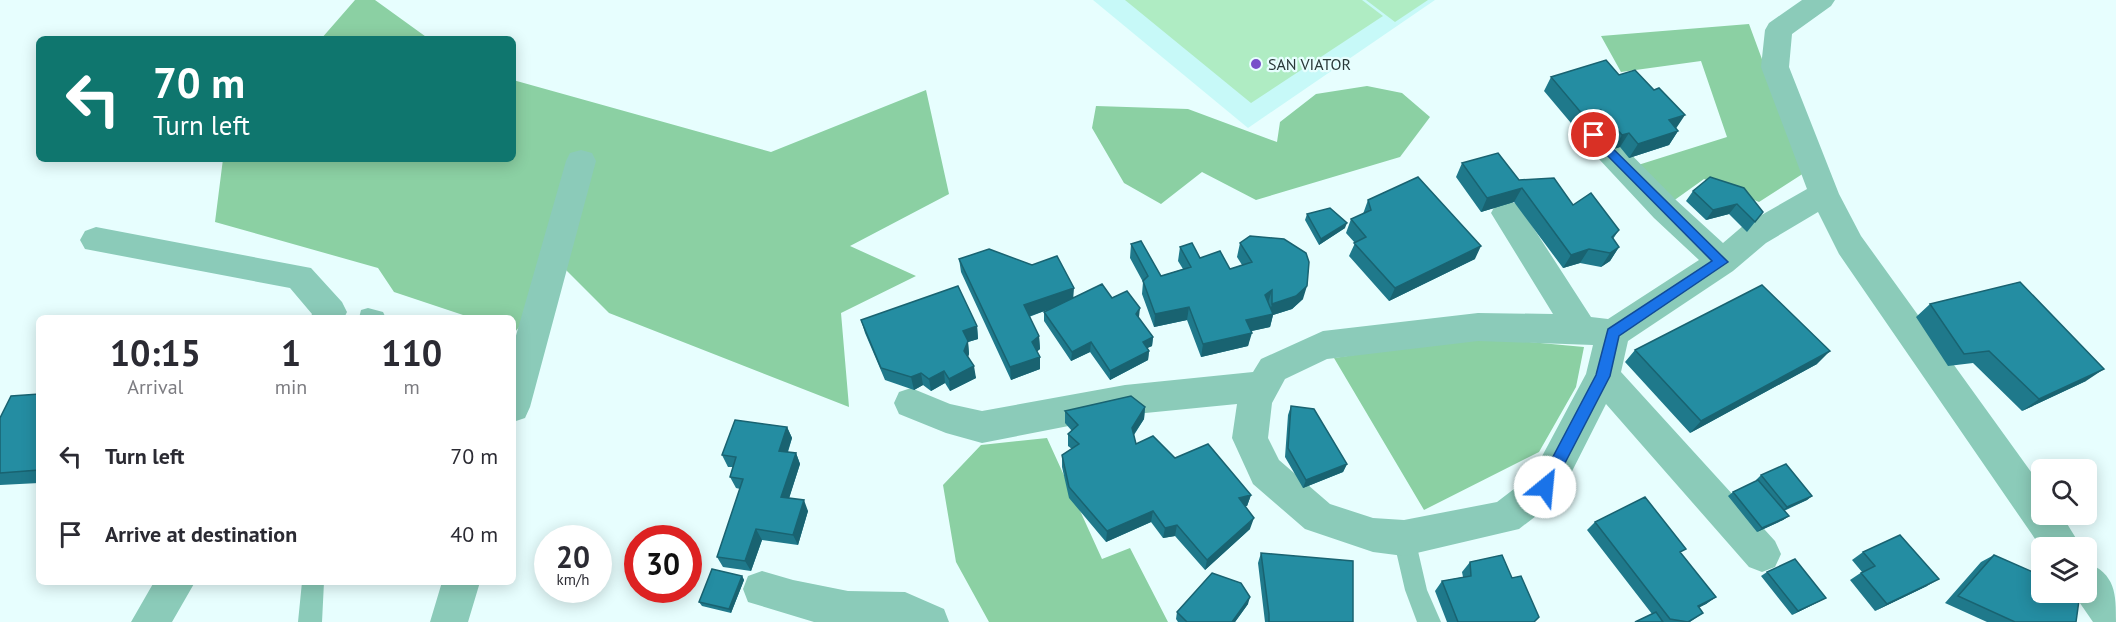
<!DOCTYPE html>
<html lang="en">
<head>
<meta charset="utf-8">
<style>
  body { margin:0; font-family:"PT Sans",sans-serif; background:#f2f2f3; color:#2b2b33; height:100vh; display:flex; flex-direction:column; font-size:22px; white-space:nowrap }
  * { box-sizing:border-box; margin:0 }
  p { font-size:20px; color:#7c7c81 }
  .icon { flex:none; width:33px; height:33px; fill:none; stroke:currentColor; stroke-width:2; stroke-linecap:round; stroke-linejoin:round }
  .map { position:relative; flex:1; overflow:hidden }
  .side { position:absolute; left:36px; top:315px; width:480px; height:270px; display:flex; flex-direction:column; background:#fff; border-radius:9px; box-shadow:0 3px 15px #0003 }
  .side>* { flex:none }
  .banner { position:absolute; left:36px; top:36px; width:480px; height:126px; border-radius:9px; box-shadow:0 3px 15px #0003; background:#0f766e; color:#fff; overflow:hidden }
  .buttons { position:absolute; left:2031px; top:459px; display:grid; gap:12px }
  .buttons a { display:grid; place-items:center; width:66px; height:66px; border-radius:9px; background:#fff; box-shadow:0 3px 15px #0003; font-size:30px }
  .speed { position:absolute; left:534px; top:525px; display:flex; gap:12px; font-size:30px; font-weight:700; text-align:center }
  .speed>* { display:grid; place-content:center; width:78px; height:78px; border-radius:50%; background:#fff; box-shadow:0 3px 15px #0003; line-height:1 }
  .speed small { font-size:15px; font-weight:400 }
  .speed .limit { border:9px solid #d22; background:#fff; color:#111 }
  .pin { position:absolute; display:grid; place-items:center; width:51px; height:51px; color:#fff; margin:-26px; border:3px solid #fff; border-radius:50%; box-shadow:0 2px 6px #0007 }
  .me { position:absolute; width:66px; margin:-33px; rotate:28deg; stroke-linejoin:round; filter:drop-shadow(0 0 4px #0008) }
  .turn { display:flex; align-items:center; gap:21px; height:126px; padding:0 18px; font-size:27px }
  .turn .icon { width:78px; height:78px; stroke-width:2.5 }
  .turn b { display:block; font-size:42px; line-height:51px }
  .eta { display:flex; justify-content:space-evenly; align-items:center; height:102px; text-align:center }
  .eta b { font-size:36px; font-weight:600; line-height:42px }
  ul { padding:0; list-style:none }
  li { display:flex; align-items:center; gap:18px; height:78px; padding:0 18px }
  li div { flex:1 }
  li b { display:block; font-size:22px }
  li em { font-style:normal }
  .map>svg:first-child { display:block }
  .built { fill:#c7f9f8 }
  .green { fill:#afecc3 }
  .forest { fill:#8bd0a3 }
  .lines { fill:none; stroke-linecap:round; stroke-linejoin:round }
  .service { fill:#8bcbb9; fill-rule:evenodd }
  .minor { fill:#8bcbb9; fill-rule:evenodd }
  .wall { fill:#1f798b }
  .shaded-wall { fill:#196371 }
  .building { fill:#248da2; stroke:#196371; stroke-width:1.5 }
  .route { fill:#1a73e8; stroke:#114b97; stroke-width:1.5 }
  .poi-dot { fill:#7850c9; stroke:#e7fefe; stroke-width:2 }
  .labels { text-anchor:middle; stroke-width:4.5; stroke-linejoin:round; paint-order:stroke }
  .poi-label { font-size:16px; fill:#293838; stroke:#e7fefe; text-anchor:start }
</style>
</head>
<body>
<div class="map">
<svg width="2116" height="622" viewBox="0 0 2116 622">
  <rect width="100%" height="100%" fill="#e7fefe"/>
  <!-- built -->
  <path class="built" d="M1093,0H1435L1248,128Z"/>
  <!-- green -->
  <path class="green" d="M1125,0H1362L1383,16L1251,103Z
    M1366,0H1428L1395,22Z"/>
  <!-- forest -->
  <path class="forest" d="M355,0H375L429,39H321Z
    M1749,24L1804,173L1759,202L1704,179L1669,204L1638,165L1727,137L1701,61L1621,72L1601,36Z
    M513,80L771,152L926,90L949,194L850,246L916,276L841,313L849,407L609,313L566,270L515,332L513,318H472L394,292L378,268L215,222L223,159H513Z
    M1367,86L1402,93L1430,117L1400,157L1256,200L1202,172L1161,204L1124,183L1092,128L1096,106L1188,109L1277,142L1280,122L1316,94Z
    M1475,337L1584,347L1576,387L1539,452L1424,510L1334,358Z
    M1047,438L1102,559L1130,548L1168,622H989L956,562L943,485L981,445Z"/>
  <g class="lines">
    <!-- service -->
    <path class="service" d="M368,308L383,312L386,318H359L361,310Z
      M1404,528L1412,531L1415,538L1427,590L1441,622H1417L1405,590L1393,538L1396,531Z
      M302,582H324L322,622H298Z"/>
    <!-- minor -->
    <path class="minor" d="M1802,0H1835L1831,6L1792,34L1789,67L1839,194L1861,236L2042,487V514H2061L2082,548L2042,549L1839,254L1818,212L1766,243L1733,271L1628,341L1621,372L1775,541L1781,554L1775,567L1762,572L1749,567L1606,404L1558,499L1519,529L1404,556L1373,552L1305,529L1253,484L1232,438L1237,404L1125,415L982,443L946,433L899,414L894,403L899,392L911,388L950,404L982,411L1125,385L1253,372L1261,359L1323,331L1478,313L1553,314L1491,213L1496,204L1507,201L1518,204L1591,317L1608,319L1699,260L1654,218L1584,143L1579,135L1584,127L1594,124L1604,127L1676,200L1723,243L1744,225L1807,189L1761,67L1765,30L1769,23ZM1478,341L1593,345L1586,374L1532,475L1497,502L1404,520L1373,518L1330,504L1279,460L1268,438L1272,403L1285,379L1327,359Z
      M581,150L592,153L596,161L530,407L525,418L513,422V346L566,161L570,153Z
      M96,227L311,268L342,302L347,312L344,318H310L312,314L290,288L85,249L80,240L85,231Z
      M2086,562C2116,574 2116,594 2116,622H2093L2073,593L2086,592Z
      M762,571L793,580L848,591L905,592L944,609L949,622H814L748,602L743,589L748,576Z
      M154,582H195L172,622H131Z
      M442,582H480L468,622H430Z"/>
  </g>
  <!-- wall -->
  <path class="wall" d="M1619,75L1678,131L1669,145L1629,158L1620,147L1614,149L1593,124L1576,129L1544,91L1551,77Z
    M1462,163L1519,180L1573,205L1619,230L1613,239L1619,247L1610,261L1601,267L1580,263L1563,268L1514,202L1481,212L1456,177Z
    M1693,191L1763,212L1747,232L1729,214L1706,220L1686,201Z
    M1368,200L1475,259L1389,301L1349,256L1355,243L1346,233L1351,219L1363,214Z
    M1307,214L1345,228L1319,245L1305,220Z
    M1240,243L1303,299L1292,309L1273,315L1270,327L1251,331L1248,346L1201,357L1187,320L1154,327L1142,294L1143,282L1130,258L1131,244L1161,276L1183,269L1178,261L1180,247L1200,258L1230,269L1242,265L1237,257Z
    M959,259L1074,297L1112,298L1138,318L1153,337L1152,346L1147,348L1149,351L1148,360L1110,380L1090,352L1071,361L1044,321V312L1047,310L1029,317L1039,336L1040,349L1037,351L1040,369L1011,380L961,272Z
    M1930,304L2086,381L2022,411L1973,363L1948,366L1916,317Z
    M861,320L977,326L978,339L968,342L969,354L968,357L976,378L950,391L945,383L931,391L923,385L914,390L885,380L865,333Z
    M1635,350L1817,364L1690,433L1625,362Z
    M39,394V483L0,485V418Z
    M1291,406L1347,464L1343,472L1303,488L1285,457L1288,415Z
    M1145,407L1144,419L1134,435L1136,444L1175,458L1251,495L1247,506H1245L1250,529L1205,570L1175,536L1163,538L1151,522L1106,542L1069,498L1062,467V455L1072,449L1068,446V434L1072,431L1065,423V411Z
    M787,427L792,438L788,452L796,453L800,464L789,498L808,511L798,545L762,540L751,571L723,567L717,557L740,489L736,488L730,477L733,467H728L722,455Z
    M1761,475L1812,496L1807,500L1784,511L1789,516L1783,520L1757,532L1728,496L1733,492L1757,481L1756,480Z
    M1595,522L1681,554L1716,597L1706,604L1699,607L1703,613L1690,622H1635L1652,614L1587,530Z
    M1863,552L1927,586L1875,611L1850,580L1862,572L1852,560Z
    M1261,553L1353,622H1265L1258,563Z
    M1994,555L2076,622H1987L1945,603L1981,562Z
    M1470,562L1512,578L1534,622H1447L1435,591L1442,581L1463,577L1462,572Z
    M1767,572L1820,601L1792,615L1761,576Z
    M742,576L744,580L731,613L702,606L699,602Z
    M1248,604L1235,622H1178L1176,619L1177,612Z"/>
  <!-- shaded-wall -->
  <path class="shaded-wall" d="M1601,110L1593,124L1576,129L1583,115Z
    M1685,115L1675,130L1669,120Z
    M1678,131L1669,145L1629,158L1638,144Z
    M1629,133L1620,147L1614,149L1622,135Z
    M1522,188L1514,202L1481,212L1487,198Z
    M1737,204L1729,214L1706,220L1713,210Z
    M1347,223L1345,228L1319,245L1321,239Z
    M1481,246L1475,259L1389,301L1395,288Z
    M1619,247L1610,261L1601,267L1610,253Z
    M1589,249L1580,263L1563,268L1571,255Z
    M1307,286L1303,299L1292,309L1273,315L1270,327L1243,333L1246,320L1269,315L1272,304Z
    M1074,288L1073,301L1024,318V305Z
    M1272,290L1268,303L1265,295Z
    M1189,307L1187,320L1154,327L1155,314Z
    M1140,308L1139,317L1135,324L1136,314Z
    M977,326L978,339L968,342L969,354L965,363L964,351L963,331Z
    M1252,333L1248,346L1201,357L1203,344Z
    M1039,336L1040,349L1033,355L1032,342Z
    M1153,337L1152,346L1141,351L1143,342Z
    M1091,342L1090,352L1071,361L1072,352Z
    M1149,351L1148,360L1110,380V371Z
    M1830,351L1817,364L1690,433L1701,421Z
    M1040,357V369L1011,380L1010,367Z
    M974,366L976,378L950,391L949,379Z
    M2104,369L2086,381L2022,411L2039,399Z
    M944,371L945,383L931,391L929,379Z
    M921,373L923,385L914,390L911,377Z
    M1145,407L1144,419L1130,440L1132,428Z
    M787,427L792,438L784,462L779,451Z
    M796,453L800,464L786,508L781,497Z
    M1347,464L1343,472L1303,488L1306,480Z
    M1251,495L1247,506L1236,509L1239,498Z
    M1812,496L1807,500L1782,511L1787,507Z
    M804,500L808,511L798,545L793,535Z
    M1153,511L1151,522L1106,542L1107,531Z
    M1789,516L1783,520L1757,532L1762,528Z
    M1254,518L1250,529L1205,570L1207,560Z
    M1177,525L1175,536L1163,538L1165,528Z
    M756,529L762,540L751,571L745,561Z
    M742,576L744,580L731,613L729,609Z
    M1939,579L1927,586L1875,611L1887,604Z
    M1250,597L1248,604L1235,622H1232Z
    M1716,597L1706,604L1689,613L1698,606Z
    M1826,598L1792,615L1798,611Z"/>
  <!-- building -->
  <path class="building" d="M1606,60L1619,75L1635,70L1654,90L1659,88L1685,115L1669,120L1678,131L1638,144L1629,133L1622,135L1601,110L1583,115L1551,77Z
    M1498,153L1519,180L1554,178L1573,205L1591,193L1619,230L1612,237L1619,247L1610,253L1589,249L1571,255L1522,188L1487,198L1462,163Z
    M1418,177L1481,246L1395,288L1354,243L1366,237L1351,219L1371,210L1368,200Z
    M1710,177L1744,188L1763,212L1755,222L1737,204L1713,210L1693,191Z
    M1330,208L1347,223L1321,239L1307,214Z
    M1250,236L1284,239L1306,253L1309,262L1307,286L1296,296L1272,304V290L1265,295L1273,314L1246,320L1252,333L1203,344L1189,307L1155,314L1143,281L1148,276L1131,244L1141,241L1161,276L1191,267L1180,247L1192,243L1200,258L1220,251L1230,269L1252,262L1240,243Z
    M989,249L1032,265L1057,256L1074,288L1024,305L1039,336L1032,342L1040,357L1010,367L959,259Z
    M2020,282L2104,369L2039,399L1989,351L1964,354L1930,304Z
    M1102,284L1112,298L1127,291L1140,308L1136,314L1153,337L1143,342L1149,351L1110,371L1091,342L1072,352L1044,312Z
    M1762,285L1830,351L1701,421L1635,350Z
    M958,286L977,326L963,331L968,341L964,351L974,366L949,379L944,371L929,379L921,373L911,377L881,368L861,320Z
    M39,394V470L0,473V418L11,396Z
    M1131,396L1145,407L1132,428L1136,444L1153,436L1175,458L1208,444L1251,495L1239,498L1254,518L1207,560L1177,525L1165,528L1153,511L1107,531L1069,487L1062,455L1079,444L1068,434L1078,425L1065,411Z
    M1291,406L1314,409L1347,464L1306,480L1288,448Z
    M735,420L787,427L779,451L796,453L781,497L804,500L793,535L756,529L745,561L717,557L743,479L730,477L736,457L722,455Z
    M1786,464L1812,496L1787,507L1761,475Z
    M1758,480L1789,516L1762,528L1733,492Z
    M1645,497L1686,549L1680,552L1716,597L1698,606L1703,613L1688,622L1670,619L1595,522Z
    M1900,535L1939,579L1887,604L1861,573L1875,566L1863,552Z
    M1261,553L1353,561V622H1269V614Z
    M1502,555L1512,578L1521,576L1539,617L1534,622H1458L1442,581L1471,576L1470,562Z
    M1994,555L2042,576V592L2080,593L2076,622H2015L1958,596Z
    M1795,559L1826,598L1798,611L1767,572Z
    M712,569L742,576L729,609L699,602Z
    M1212,573L1241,583L1250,597L1232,622H1187L1177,612Z
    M1656,612L1663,622H1635Z"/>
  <!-- route -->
  <path class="route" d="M1594,130L1728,262L1619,336L1610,376L1550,492L1545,494L1539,492L1537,487L1596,375L1608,329L1712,261L1590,138V132Z"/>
  <!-- markers -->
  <circle class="poi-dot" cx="1256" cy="64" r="6"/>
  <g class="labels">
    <!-- poi labels -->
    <g class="poi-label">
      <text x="1268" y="70">SAN VIATOR</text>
    </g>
  </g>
</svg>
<div class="buttons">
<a><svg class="icon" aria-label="search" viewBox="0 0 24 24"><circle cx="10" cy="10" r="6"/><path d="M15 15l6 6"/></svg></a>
<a><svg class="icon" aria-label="layers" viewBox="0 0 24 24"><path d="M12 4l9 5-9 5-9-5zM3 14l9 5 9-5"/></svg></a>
</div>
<div class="speed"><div>20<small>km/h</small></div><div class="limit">30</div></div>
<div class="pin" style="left:1594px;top:135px;background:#d93025"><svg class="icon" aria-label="arrive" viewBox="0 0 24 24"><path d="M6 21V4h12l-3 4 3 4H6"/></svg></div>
<svg class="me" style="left:1545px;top:487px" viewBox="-20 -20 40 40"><circle r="19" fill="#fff"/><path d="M0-13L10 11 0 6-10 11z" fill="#1a73e8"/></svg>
<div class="banner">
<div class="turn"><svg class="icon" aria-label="left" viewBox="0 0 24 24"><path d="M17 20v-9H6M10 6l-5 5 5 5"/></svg><div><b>70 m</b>Turn left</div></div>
</div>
<section class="side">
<div class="eta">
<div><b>10:15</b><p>Arrival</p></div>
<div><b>1</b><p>min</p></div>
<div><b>110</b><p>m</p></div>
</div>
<ul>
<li><svg class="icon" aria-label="left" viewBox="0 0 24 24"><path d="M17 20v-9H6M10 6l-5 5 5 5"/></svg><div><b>Turn left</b></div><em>70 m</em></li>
<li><svg class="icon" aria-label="arrive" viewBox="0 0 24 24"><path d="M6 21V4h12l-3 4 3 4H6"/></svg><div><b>Arrive at destination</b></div><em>40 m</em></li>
</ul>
</section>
</div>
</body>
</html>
